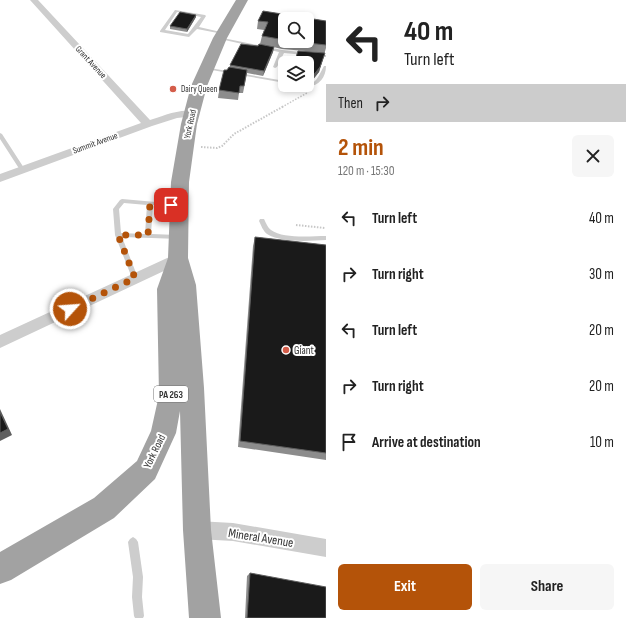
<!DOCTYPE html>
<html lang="en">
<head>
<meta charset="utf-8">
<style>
  body { margin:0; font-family:"Sofia Sans Condensed",sans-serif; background:#f6f6f6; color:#222; height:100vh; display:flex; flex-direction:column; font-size:15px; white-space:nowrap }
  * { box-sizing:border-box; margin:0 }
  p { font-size:13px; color:#767676 }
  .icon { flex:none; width:22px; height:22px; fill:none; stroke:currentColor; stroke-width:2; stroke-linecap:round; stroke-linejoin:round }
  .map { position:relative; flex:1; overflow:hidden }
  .side { display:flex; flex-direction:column; background:#fff; width:300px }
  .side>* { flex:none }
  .guide { background:#fff; color:#222; overflow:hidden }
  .controls { position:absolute; left:278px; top:12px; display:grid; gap:8px }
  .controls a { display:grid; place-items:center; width:36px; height:36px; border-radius:6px; background:#fff; box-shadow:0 2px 6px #0003; font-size:20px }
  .pin { position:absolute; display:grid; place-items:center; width:34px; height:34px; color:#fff; margin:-17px; border-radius:8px; box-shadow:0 2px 6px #0006 }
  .me { position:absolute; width:44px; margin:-22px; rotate:64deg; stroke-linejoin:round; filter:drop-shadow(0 0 3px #0008) }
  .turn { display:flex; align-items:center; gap:14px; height:84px; padding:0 12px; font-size:18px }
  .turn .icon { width:52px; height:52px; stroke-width:2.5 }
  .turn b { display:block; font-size:28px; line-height:34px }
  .then { display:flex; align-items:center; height:38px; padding:0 12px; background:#0003; gap:8px; font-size:15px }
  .round { display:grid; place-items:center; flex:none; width:42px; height:42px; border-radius:6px; background:#f6f6f6 }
  .headline { display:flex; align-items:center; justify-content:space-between; height:68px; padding:0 12px }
  h1 { font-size:24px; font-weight:700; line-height:30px; color:#b45309 }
  .primary-button { display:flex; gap:8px; margin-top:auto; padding:8px 12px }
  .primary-button a { flex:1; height:46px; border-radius:6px; background:#b45309; color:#fff; font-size:16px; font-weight:700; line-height:46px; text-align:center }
  .primary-button a+a { background:#f6f6f6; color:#222 }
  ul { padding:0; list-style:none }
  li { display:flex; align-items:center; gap:12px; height:56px; padding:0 12px }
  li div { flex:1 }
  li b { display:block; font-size:15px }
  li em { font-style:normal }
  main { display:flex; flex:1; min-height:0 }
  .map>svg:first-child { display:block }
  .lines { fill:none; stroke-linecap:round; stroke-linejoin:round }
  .path-far1 { stroke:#c7c7c7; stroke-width:1.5; stroke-dasharray:1.5 1.5; stroke-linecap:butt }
  .path { stroke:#c7c7c7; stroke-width:2; stroke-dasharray:1.5 1.5; stroke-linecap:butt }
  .service { fill:#cdcdcd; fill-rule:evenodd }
  .minor { fill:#cdcdcd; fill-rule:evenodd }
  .trunk { fill:#a2a2a2; fill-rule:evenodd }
  .wall { fill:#8c8c8c; fill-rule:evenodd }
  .shaded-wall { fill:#5f5f5f }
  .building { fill:#1a1a1a; stroke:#5f5f5f }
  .route { stroke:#b45309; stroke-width:7; stroke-dasharray:0 12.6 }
  .poi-dot { fill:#d45d4a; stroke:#fff; stroke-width:1.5 }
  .labels { text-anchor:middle; stroke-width:4; stroke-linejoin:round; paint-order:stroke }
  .far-street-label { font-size:9px; fill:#333; stroke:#fff }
  .far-poi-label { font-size:9px; fill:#333; stroke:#fff; text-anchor:start }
  .shield { fill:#fff; stroke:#707070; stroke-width:1 }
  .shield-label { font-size:10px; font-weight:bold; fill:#333 }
  .poi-label { font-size:11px; fill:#333; stroke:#fff; text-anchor:start }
  .street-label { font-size:11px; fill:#333; stroke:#fff }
  .near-street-label { font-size:13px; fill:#333; stroke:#fff }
</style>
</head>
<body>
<main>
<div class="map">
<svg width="326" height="618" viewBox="0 0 326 618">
  <rect width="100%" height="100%" fill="#fff"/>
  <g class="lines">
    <!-- path-far1 -->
    <path class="path-far1" d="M282,107L307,93"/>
    <!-- path -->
    <path class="path" d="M201,147L217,148L222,146L234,134L284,106
      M296,225L325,228"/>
    <!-- service -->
    <path class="service" d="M175,10L205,15L206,16L199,27L225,33L223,34L197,29L189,37L160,32V31ZM177,12L201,17L188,34L165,30Z
      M218,37L282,50L326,55V57L284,53L277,67L275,68L273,67L279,52L220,39H218Z
      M324,66H326C326,78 318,88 304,86V85C316,85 318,77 324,66Z
      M204,67L285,81V83L206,69L204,68Z
      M0,133L2,134L24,168V170H20L0,139Z
      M122,199L178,204L181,206L178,208L153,205L151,234L178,235H180L181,237L180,239L122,237L138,278L135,281L132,278L115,235L113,209L120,200ZM124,203L147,205L145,234L121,233L119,209Z
      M260,219H264C266,223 268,228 271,230C283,239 311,236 326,236V240C309,241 282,243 267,234C263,231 261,225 259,221Z
      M133,537L136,539L138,542L143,577L142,597L144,616L143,618H135L134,616L132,597L133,577L128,542L130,539Z"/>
    <!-- minor -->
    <path class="minor" d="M30,0H38L150,120C160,117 188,105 196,114L195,116L177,118L152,126L0,182V174L141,123Z
      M178,253L183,254L185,258L183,262L0,348V335Z
      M197,521L233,523L326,539V557L233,541L197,539L191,536L188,530L191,524Z"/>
    <!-- trunk -->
    <path class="trunk" d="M236,0H248L227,38L207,86L197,124L189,182L188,258L196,285L204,388L211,530L221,618H189L183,530L180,411L176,433L155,479L114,518L11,580L0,584V552L94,498L137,461L151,431L159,395L157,289L168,258L171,182L181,124L191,86L213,38Z"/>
  </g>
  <!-- wall -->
  <path class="wall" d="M263,11L326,21V48L319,72L311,82L307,81V63H294L298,51L317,52L282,49L260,44L262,36L264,30L257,29L258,21ZM285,19H307V41H285Z
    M196,15V17L187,32L170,29V26Z
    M258,46L274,47L273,52L263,76L247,73L243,93H239L238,100L218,98L219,90L227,70L230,67V65Z
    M255,237L326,245V460L238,447L253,246Z
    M250,573L326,618H245L247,576Z"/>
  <!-- shaded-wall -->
  <path class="shaded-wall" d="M196,15V17L187,32V29Z
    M274,47L273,52L263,76L264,71Z
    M325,53L319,72L311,82L312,77Z
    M0,409L12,435L0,441Z"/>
  <!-- building -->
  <path class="building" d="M263,11L326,21V45L290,41H307V19H285V40L262,36L268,22L258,21Z
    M180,12L196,15L187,29L170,26Z
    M241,44L258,46L259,44L274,47L264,71L230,65Z
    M298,51L325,53L320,67L312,77L307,76V63H294Z
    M229,67L247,70L244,86H240L239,93L219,90L224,70H227Z
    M255,237L326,245V453L240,441Z
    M0,412L8,429L0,433Z
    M250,573L326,587V618H247Z"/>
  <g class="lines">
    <!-- route -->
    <path class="route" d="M70,309L135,278L118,235H148L150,203L171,205"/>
  </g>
  <!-- markers -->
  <g class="poi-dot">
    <circle cx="173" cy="89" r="4"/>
    <circle cx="286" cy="350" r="4"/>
  </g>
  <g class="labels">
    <!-- far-street labels -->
    <g class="far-street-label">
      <text transform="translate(91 62) rotate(47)" y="3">Grant Avenue</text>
      <text transform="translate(190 124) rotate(-78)" y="3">York Road</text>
      <text transform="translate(95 143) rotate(-20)" y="3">Summit Avenue</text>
    </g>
    <!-- far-poi labels -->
    <g class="far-poi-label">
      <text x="181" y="92">Dairy Queen</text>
    </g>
    <!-- shield labels -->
    <rect class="shield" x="154" y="386" width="34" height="16" rx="3"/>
    <g class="shield-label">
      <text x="171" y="398">PA 263</text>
    </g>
    <!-- poi labels -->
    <g class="poi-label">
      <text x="294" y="354">Giant</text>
    </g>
    <!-- street labels -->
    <g class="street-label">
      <text transform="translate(154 451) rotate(-64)" y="4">York Road</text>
    </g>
    <!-- near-street labels -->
    <g class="near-street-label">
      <text transform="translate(261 537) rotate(9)" y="5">Mineral Avenue</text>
    </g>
  </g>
</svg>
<div class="controls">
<a><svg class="icon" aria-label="search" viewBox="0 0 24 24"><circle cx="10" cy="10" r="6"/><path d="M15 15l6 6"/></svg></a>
<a><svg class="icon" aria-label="layers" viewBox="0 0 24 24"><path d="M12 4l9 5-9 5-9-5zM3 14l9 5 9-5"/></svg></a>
</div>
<div class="pin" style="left:171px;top:205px;background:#d93025"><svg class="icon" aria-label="arrive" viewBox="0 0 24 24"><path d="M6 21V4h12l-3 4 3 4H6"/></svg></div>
<svg class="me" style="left:70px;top:309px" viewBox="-20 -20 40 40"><circle r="17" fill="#b45309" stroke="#fff" stroke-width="3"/><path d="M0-11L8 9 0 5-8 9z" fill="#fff"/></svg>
</div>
<section class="side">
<div class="guide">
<div class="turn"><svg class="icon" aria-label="left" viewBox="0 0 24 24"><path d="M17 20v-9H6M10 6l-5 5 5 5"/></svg><div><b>40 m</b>Turn left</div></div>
<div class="then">Then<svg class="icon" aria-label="right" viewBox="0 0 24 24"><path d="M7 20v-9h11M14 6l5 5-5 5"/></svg></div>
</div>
<div class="headline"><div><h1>2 min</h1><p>120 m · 15:30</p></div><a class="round"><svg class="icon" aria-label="close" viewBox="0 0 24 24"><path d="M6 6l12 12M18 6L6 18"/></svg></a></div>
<ul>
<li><svg class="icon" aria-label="left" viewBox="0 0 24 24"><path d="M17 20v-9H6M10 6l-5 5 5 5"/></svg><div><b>Turn left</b></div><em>40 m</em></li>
<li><svg class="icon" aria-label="right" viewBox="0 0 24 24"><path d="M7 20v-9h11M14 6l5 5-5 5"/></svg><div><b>Turn right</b></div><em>30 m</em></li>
<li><svg class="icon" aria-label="left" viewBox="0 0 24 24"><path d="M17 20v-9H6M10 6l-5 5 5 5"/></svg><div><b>Turn left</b></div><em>20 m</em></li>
<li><svg class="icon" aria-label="right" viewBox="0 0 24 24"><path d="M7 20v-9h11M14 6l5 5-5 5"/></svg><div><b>Turn right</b></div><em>20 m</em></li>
<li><svg class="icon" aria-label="arrive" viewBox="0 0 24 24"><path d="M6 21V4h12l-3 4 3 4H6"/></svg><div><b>Arrive at destination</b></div><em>10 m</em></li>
</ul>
<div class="primary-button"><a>Exit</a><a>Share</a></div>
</section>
</main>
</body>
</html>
